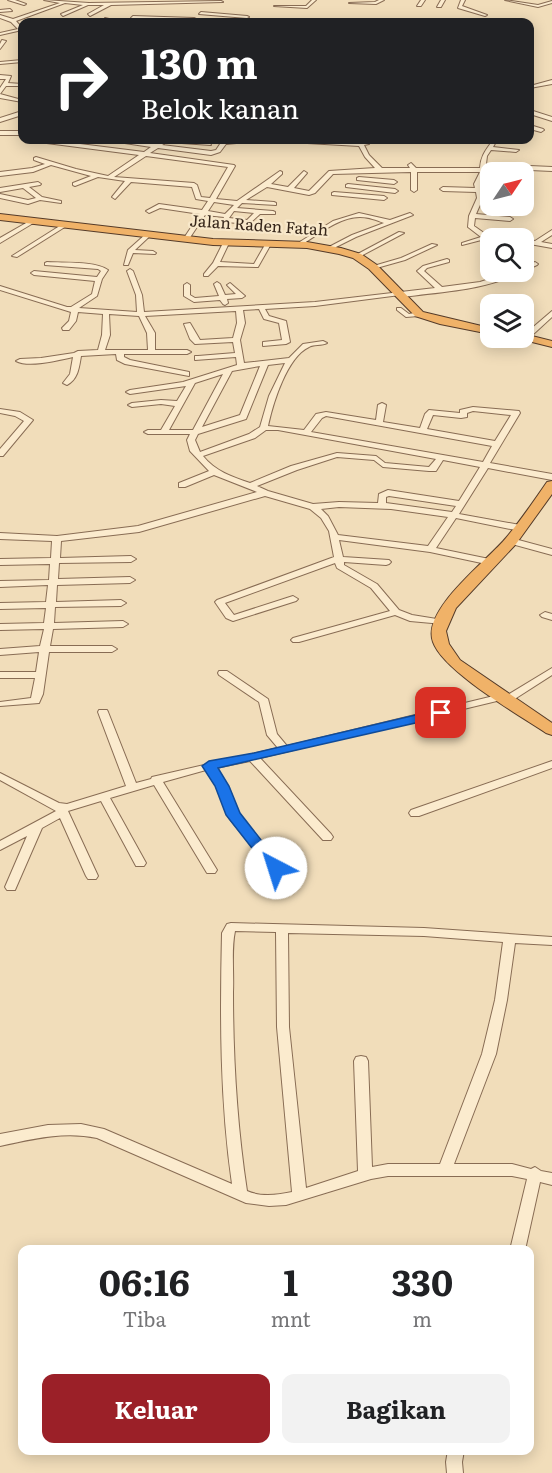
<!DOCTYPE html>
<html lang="id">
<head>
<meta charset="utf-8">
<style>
  body { margin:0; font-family:Literata,serif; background:#f2f2f2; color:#202124; height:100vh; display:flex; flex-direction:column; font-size:22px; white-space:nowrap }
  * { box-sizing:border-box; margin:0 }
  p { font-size:20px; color:#757577 }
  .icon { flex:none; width:33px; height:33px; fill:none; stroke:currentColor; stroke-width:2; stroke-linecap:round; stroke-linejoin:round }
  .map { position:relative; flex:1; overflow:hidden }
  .panel { position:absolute; left:18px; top:1245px; width:516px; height:210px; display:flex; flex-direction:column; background:#fff; border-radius:12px; box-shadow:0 3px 15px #0003 }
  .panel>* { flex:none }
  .top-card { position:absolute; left:18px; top:18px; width:516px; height:126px; border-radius:12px; box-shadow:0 3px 15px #0003; background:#202124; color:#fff; overflow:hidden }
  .needle { width:39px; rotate:55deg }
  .controls { position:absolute; left:480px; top:162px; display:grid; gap:12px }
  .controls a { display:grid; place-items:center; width:54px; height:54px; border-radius:12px; background:#fff; box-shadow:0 3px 15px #0003; font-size:30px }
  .pin { position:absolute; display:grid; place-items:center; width:51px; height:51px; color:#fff; margin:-26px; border-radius:12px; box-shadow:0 3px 9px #0006 }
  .me { position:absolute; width:66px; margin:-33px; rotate:320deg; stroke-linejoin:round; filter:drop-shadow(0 0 4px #0008) }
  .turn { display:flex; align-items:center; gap:21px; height:126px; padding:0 24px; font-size:27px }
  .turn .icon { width:78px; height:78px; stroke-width:2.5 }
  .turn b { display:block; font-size:42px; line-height:51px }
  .eta { display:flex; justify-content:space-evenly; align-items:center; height:102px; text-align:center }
  .eta b { font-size:36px; font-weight:700; line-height:42px }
  .cta { display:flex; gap:12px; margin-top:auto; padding:12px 24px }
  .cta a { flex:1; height:69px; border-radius:12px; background:#9b2028; color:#fff; font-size:24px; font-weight:700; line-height:69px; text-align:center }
  .cta a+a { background:#f2f2f2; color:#202124 }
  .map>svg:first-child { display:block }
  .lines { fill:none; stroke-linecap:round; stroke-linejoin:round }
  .minor-casing { stroke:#886c54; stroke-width:2 }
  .trunk-casing { stroke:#553b29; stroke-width:2 }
  .minor { fill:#fbebce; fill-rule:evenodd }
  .trunk { fill:#f0b268; fill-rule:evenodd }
  .route { fill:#1a73e8; stroke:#114b97; stroke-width:1.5 }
  .labels { text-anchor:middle; stroke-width:4.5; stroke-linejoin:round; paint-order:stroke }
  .far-street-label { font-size:16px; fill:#36261a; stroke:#f8e8ca }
</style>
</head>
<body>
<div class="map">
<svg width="552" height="1473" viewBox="0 0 552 1473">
  <rect width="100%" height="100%" fill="#f1ddba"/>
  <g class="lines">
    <defs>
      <path id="minor" d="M8,0H15L26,4L24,5Z
        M44,0L89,3L221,1L223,2L111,5L90,16L88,14L104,5H88L63,16L61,14L83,5L65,3L16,21L22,28V30L0,35V33L18,29L11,22L0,18V15L13,19L60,3Z
        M312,0H316L307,8L274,6H306Z
        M379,0H384L376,4L349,3L375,2Z
        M421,0H425L421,6H417Z
        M441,0H445L441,7H437Z
        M461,0H465L462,6L487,15L485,16L458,8Z
        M505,0L538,5L552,1V3L538,7Z
        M10,9L12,11L0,12V10Z
        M201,12L247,16L249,17L247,18L199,14Z
        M133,16L194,18L196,19L194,20L131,18Z
        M105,18L109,19L108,22H104Z
        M2,40L6,41L0,49V44Z
        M22,60V62L0,64V62Z
        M0,75L11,76L8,83L22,84V86H6L0,94V88L6,79H0Z
        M552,80V84L530,88V86Z
        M0,94L22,100V102L0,98Z
        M530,110L552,117V121L530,114Z
        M22,111V115L0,122V118Z
        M530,125L543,129L544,130L541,132L530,129Z
        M0,131H22V135H0Z
        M37,140H48L144,152L151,147L105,140H117L156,144L163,140L205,142L204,140H208L211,145L167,142L162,145L211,151L216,150L222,141L249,140L247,142L226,144L220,152L211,155L158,148L150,153L234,165L235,166L216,199L237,201L280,171L282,172V174L271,184L288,187L304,171L307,173L294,188L309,191L329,171L375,168L365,157L359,146L290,142L288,140L361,142H364L365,140H369V144L364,145L369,155L382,168H410L408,165L411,163L416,168H480C481,155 486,150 493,140H497L493,147L519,150L516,152L491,150L487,156L486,164L552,167V171L486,168V174L480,184L483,198L476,214L510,217L513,219L510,221L475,218L474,226L484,233L503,237L504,238H489L462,245V243L481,237L468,227L469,216L477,198L476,192L443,191L440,189L443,187L475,188L474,184L480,172H417V190L414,192L411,190V172L333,174L315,193L309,195L267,187L246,200L274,202L276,203V205L242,203L237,208L273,211L275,212V214H260L249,224L226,222L223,220L224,217L205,215L189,239L187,240L184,238L200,214L160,208L149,213L146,211L159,204L202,210L208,201L196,199L192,187L131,182L115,199L112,197L125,181L98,177L75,186L73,185V183L91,176L51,165L33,172L0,176V172L32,168L45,164L34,160V158L36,157L76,169L108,176L139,155L39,142ZM146,156L228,167L210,198L201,197L197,185L194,183L114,177ZM214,202L234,205L225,214L208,211ZM234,211L254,213L247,220L229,218Z
        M359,177L394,180L397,182L394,184L357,180V178Z
        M38,182L41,184L40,185L29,187L42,197L61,201V203L40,200L28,204L0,198V194L28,200L36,198L23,188L0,192V188Z
        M348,184L395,189L398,191L395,193L346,187V185Z
        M334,192L384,196L387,198L384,200L332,195V193Z
        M359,213L390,220L410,213L413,215L356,237L332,249L327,248L352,235L384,223C376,220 369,217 360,217C339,217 317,235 300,246L295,245L333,221Z
        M33,219L36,221L35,222L0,243V238Z
        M66,222L69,224L68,225L17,257L12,256Z
        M552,230V235L541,242L552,244V248L524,243V239L535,241Z
        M399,232L404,233L359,257L354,256Z
        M147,233L152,234L135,250L153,251L156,253L155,254L133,253L128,265H124L128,250Z
        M226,241L229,243L220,262L254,264L266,243L271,244L258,267L218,266L208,276H204V274L213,263L223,243Z
        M432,244L437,245L405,260L373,269L370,267L401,258Z
        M447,259L449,260V262L427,268L424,271L442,287L480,282L511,272H519C490,290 437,292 403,297L400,295L315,306L265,309L269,316L286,321L290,342L286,344L263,346V342L282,340L279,323L264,319L259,309L243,310L245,323L240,340L244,363L289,358L303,344L323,341L327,343C321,346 314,344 309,347C287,357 273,403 268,426L304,430L316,414L326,412L376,420L378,405L382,403L386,405L383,422L420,428L425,414L429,410L460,413V410L473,407L519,411L520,413L490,463L552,474V480L488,468L459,514L520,525L524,528L520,531L456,518L436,548L494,560L496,562L494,564L491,565L430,552L339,540L343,557L389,560L391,562L389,564L386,565L344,562V565L377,584L399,610L412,615L443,620L445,622L443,624L410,621L395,615L299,642H293L291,640L293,638L390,611L371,588L337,568L335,563L225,603L234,615L293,596L298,599L296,601L233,621L226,618L215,602L217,600L334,557L329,531L321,518L310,509L265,496L139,532L61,541L60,558L131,556L136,559L131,562L59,563L58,579L130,577L135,580L130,583L57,585L56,602L121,600L126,603L121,606L55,607L54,623L123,621L128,624L123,627L53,629L50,646H112L117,649L112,652H49L43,694L39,703L0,706V702L31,698L35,678H0V672H36L39,652L0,655V649L40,646L44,629L0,630V624L44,623L46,608L0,609V603L46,602L48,585L0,587V581L49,580L50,564L0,565V559L51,558L52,541L0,539V533L57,536L138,526L257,492L214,475L185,487H179V483L209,471L190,451L187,440L190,434H148L144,432L148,430H161L175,406L161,404L132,407L128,405L132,403L161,400L177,401L186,386L130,394L126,392L130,390L183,382L237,365L236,357L195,360V356H198L235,353L233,342L195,344L190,339L184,324L190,323L200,340L233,338L237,323L236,311L145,316L155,333V350H187L191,352L187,354H124V357L130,360L189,372V376L125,364L117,360L116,354L81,356C79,368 78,379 67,385L63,383L70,374L73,357C59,360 29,368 16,361L20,359L41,358L74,353L78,351L98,350L102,335L103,314L78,312L76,321L69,330H63L62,328L69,321L71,312L0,290V286L67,307H71L92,294L95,281L34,275L31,273L34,271L97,277L101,271L98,269L45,265V263L47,262C64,263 95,261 108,270L102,279L97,296L79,308L137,312L136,295L127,271L130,269L133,271L142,295L144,312L315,302L435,288L417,271L423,266ZM109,314L139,316L147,333L148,350H105L110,335ZM285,363L269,396L260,427L249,434L200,452L195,440L198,434L246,419L268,365ZM260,366L240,415L202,427L232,371ZM223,374L193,430H169L195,383ZM473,411L511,415L495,441L427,429L433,415L461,418L467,417V413ZM326,416L492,446L483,462L311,432L322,418ZM266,430H278L436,459L429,467L385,463L376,456L337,453L291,466L250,483C232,477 215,471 203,456L255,438ZM337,457L374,460L383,467L429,471H436L443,460L480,467L459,501L388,490L379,494L378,503L339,502L313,504L268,491L257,486L297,470ZM389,496L456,506L452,512L386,503V497ZM339,507L391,509L448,517L428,546L338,535L328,516L321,509Z
        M535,262L538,264L537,265L524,271V267Z
        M217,282L220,284L225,295L236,294L227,285L230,283L245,296L242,298L227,299L228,303L225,305L223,304L220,300L194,302L184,296V285L187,283L190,285V295L195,298L219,296L214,284Z
        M397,308H401L409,314L419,312L422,314L419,316L406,317L397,310Z
        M552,311V317L528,339H522L524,335Z
        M0,409L20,412L33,420L3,456H0V449L24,421L15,416L0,413Z
        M511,538L552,549V555L508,543V539Z
        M545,612L552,614V620L542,617L540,615Z
        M552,668V675L510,702L506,703L501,700L260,758L331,834L333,837L331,840H323L250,761L216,768L227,787L238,814L280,865L282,868L280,871H272L229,818L217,787L206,770L163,782L217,870L215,873H207L154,785L110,798L146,863L144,866H136L101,801L68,811L98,876L96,879H88L86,876L60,818L42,828L15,890H7L5,887L27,836L0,850V841L56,811L0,780V773L59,803L67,804L126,786L98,712L99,710H107L108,712L136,783L151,779L152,777L278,748L267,735L259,702L219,675L218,673L219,671H227L268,699L277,734L287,746L502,694L506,696Z
        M552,761V768L419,816H411L409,813L411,810Z
        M231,923L424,928L552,937V945L515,943L507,1000L496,1054L454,1164H512L531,1169L535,1167L541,1171L552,1173V1185L540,1182L525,1250H510L527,1179L512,1176H388L371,1179L286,1205L269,1206L246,1203L97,1138C64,1131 32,1139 0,1146V1134L48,1125L81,1124L104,1129L232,1184C220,1101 220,1017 222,933L227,924ZM235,931L276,932L277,1027L292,1192C278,1195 260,1197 247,1191C237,1125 233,1058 233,992C234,972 231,950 235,931ZM288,933L424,936L503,942L495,1000L482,1054L440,1164H388L372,1167L368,1061L366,1057L361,1056L356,1057L354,1061L358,1171L306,1188L289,1027Z
        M448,1450H464L462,1462L463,1473H447L446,1462Z"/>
      <path id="trunk" d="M0,214L213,239L307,242L341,248L361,254L377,265L423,312L490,328V334L440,324L415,316L369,269L353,258L339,254L307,248L213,245L0,220Z
        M524,334L552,341V347L520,339L519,338H524Z
        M552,481V494L516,544L456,608L446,631L449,644L460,660L552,723V735L546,733C519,715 443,671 433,642C421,610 487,561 506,538C521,520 534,501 547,482Z"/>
    </defs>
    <!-- minor casing -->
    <use href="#minor" class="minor-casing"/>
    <!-- trunk casing -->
    <use href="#trunk" class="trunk-casing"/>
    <!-- minor -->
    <use href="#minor" class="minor"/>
    <!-- trunk -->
    <use href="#trunk" class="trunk"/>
  </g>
  <!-- route -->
  <path class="route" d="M441,709L448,713L446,716L218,768L229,786L240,813L283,868L276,873L270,871L226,815L215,786L202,766L209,761L254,753Z"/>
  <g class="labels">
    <!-- far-street labels -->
    <g class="far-street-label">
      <text transform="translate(259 225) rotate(4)" y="6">Jalan Raden Fatah</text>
    </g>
  </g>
</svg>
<div class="controls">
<a><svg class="needle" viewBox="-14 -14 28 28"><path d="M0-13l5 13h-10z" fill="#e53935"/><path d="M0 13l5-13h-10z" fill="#757577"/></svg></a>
<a><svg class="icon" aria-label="search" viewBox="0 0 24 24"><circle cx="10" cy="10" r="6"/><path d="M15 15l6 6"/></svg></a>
<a><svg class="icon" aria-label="layers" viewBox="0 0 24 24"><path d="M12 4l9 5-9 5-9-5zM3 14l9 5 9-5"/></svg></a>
</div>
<div class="pin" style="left:441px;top:713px;background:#d93025"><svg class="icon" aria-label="arrive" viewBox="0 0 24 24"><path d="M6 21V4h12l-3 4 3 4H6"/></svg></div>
<svg class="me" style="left:276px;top:868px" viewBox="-20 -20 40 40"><circle r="19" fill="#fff"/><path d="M0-13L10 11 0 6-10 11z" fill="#1a73e8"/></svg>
<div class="top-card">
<div class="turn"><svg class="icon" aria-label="right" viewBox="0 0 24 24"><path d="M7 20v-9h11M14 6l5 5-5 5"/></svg><div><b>130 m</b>Belok kanan</div></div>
</div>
<section class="panel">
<div class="eta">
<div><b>06:16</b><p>Tiba</p></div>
<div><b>1</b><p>mnt</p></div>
<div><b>330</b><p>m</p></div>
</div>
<div class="cta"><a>Keluar</a><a>Bagikan</a></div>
</section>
</div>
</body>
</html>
